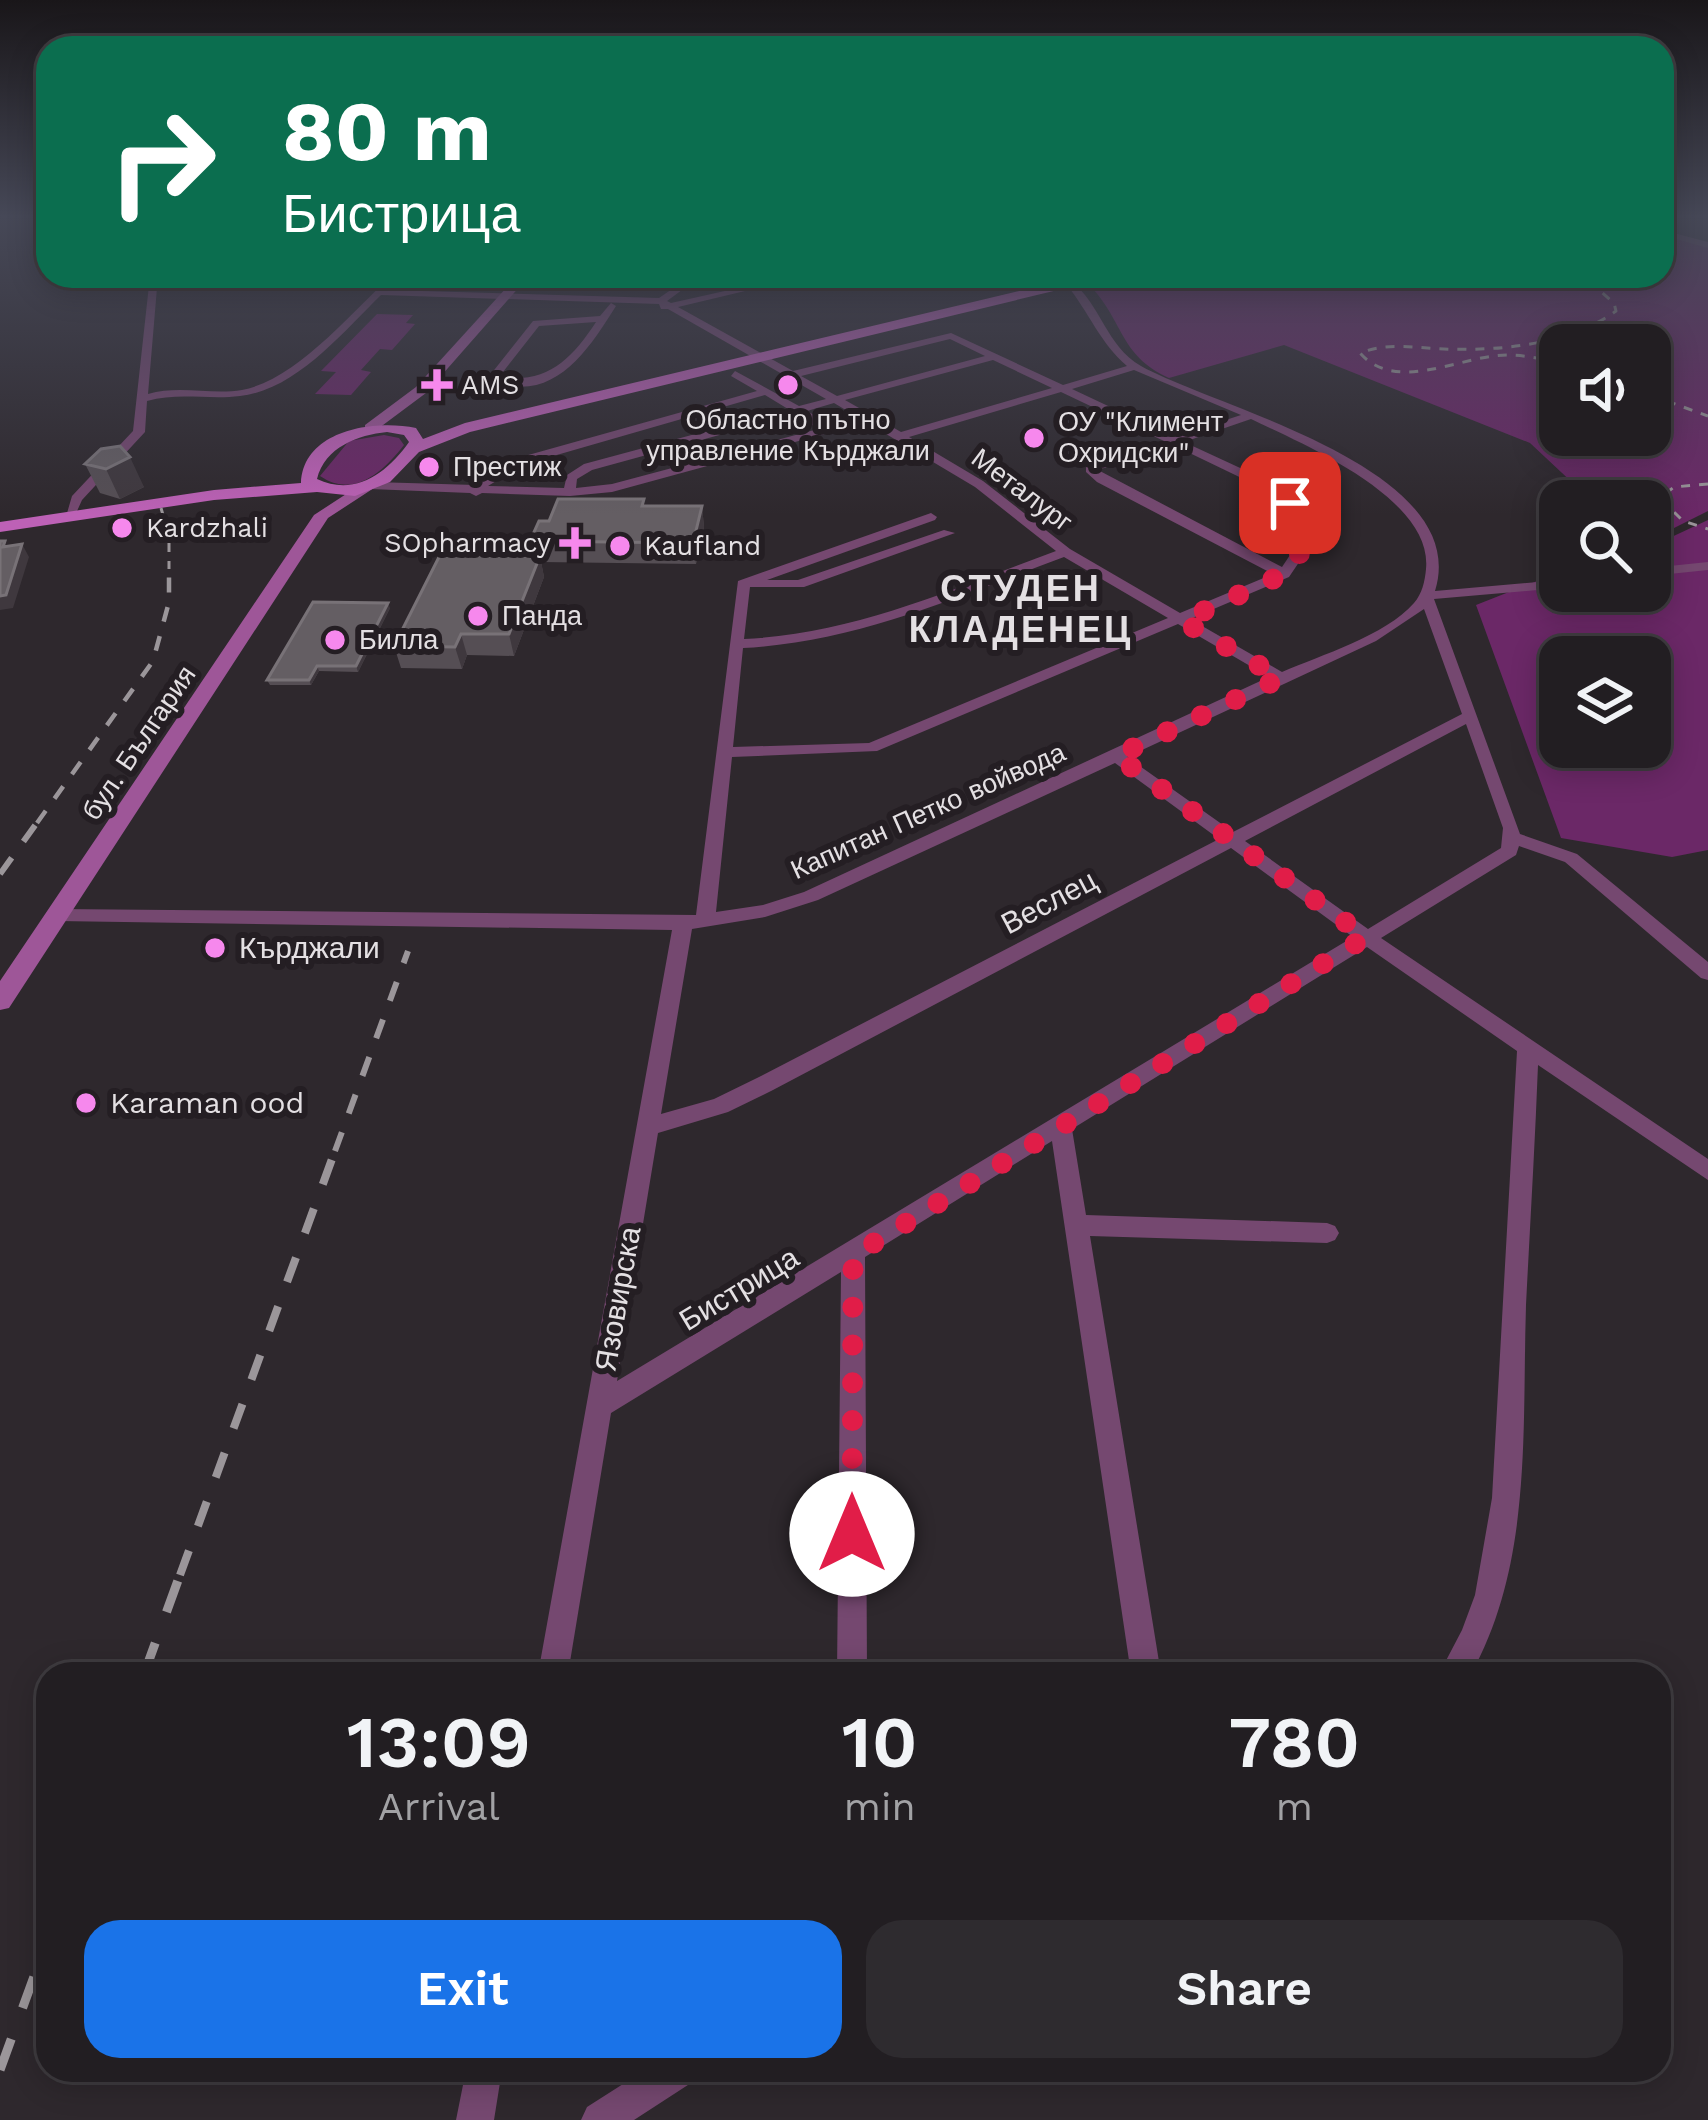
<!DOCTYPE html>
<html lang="en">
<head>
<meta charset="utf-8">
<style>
  body { margin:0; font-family:"Work Sans",sans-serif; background:#2e2b2f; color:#f1f3f6; height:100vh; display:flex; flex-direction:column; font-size:45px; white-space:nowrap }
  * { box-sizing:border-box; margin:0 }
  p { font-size:39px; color:#a2a2a5 }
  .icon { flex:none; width:66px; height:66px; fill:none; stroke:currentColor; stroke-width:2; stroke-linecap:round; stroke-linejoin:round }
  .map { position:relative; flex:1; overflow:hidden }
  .side { position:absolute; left:36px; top:1662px; width:1635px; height:420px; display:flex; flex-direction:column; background:#221e22; border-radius:36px; box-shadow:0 6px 30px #0003,0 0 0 3px #3f3c40 }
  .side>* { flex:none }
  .banner { position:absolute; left:36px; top:36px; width:1638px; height:252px; border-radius:36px; box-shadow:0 6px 30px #0003,0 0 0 3px #3f3c40; background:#0b6e4f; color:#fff; overflow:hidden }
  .fabs { position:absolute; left:1539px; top:324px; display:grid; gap:24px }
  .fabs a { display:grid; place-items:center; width:132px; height:132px; border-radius:24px; background:#221e22; box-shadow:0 6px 30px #0003,0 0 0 3px #3f3c40; font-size:60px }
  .pin { position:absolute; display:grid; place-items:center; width:102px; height:102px; color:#fff; margin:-51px; border-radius:24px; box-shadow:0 6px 18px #0006 }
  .me { position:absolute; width:132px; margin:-66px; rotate:0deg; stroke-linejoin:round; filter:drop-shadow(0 0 9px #0008) }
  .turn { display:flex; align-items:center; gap:42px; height:252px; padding:0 48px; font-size:54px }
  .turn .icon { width:156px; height:156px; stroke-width:2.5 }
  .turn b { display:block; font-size:84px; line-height:102px }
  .eta { display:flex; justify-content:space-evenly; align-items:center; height:204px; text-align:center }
  .eta b { font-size:72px; font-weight:600; line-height:84px }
  .button { display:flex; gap:24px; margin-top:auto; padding:24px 48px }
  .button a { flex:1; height:138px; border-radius:36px; background:#1a73e8; color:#fff; font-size:48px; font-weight:600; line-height:138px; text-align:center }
  .button a+a { background:#2e2b2f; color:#f1f3f6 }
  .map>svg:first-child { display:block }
  .green { fill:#6b2867; fill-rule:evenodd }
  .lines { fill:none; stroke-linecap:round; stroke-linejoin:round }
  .street { fill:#754870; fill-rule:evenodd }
  .secondary { fill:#9e5698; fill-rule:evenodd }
  .primary { fill:#bd61b6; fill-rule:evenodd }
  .rail-far4 { stroke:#9b969a; stroke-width:3; stroke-dasharray:9 9; stroke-linecap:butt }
  .rail-far3 { stroke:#9b969a; stroke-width:4.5; stroke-dasharray:15 15; stroke-linecap:butt }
  .rail-far2 { stroke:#9b969a; stroke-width:6; stroke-dasharray:20 20; stroke-linecap:butt }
  .rail-far1 { stroke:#9b969a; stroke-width:8; stroke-dasharray:26 26; stroke-linecap:butt }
  .rail { stroke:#9b969a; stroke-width:9; stroke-dasharray:33 33; stroke-linecap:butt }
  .wall { fill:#554e54 }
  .shaded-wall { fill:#3f383e }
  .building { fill:#645e63; stroke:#787277; stroke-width:3 }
  .route { stroke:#e11d48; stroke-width:21; stroke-dasharray:0 37.8 }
  .poi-dot { fill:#f688ed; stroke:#241e23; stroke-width:4.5 }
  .labels { text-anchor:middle; stroke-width:12; stroke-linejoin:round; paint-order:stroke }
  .far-poi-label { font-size:27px; fill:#e4e0e3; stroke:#241e23; text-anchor:start }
  .far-street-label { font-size:27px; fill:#e4e0e3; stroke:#241e23 }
  .street-label { font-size:30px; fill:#e4e0e3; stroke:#241e23 }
  .poi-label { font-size:30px; fill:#e4e0e3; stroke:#241e23; text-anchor:start }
  .far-district-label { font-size:36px; font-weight:bold; letter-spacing:3px; fill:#e4e0e3; stroke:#241e23 }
</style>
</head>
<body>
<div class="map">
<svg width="1708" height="2120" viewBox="0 0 1708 2120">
  <rect width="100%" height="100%" fill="#2e282d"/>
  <!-- green -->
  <path class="green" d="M1662,231L1708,245V511L1650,540V501H1592L1530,443L1284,345L1169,378C1118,355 1124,319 1088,284L1124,276H1662ZM1560,345H1650V435H1560Z
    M377,314L413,315L406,323L415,324L392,350L380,349L361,370L371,372L351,395L315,394L336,372L321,371Z
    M384,435L399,438L404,445C383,472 354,499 320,476L349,441Z
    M1708,520V850L1672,857L1561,838L1476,605L1560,572V591H1650V547ZM1560,657H1650V747H1560Z"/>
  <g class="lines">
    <!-- street -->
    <path class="street" d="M1662,230L1708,242V248L1662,235Z
      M150,276H158L148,394C179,385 211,395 242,390C296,380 352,312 391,276H400L387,290L659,298L691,276H701L667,301L671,303L792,276H808L678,307L793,371L951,333L1063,385L1127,366C1100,343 1089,312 1066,284L1071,281C1101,304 1106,346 1141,366C1216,408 1473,468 1435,591L1560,580V588L1434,599L1520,834L1577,854L1708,962V980L1701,978L1565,862L1519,846L1516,855L1381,938L1708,1159V1180L1538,1065C1535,1145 1530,1225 1526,1305C1522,1428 1533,1562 1471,1674H1439L1462,1630L1475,1595L1492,1498L1517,1051L1367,947L1072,1129L1086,1215L1327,1223L1335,1226L1339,1233L1335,1240L1327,1243L1090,1236L1161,1674H1131L1052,1141L865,1257L867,1674H837L841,1272L611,1413L568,1674H538L672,930L57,921L48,915L57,909L696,915L738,581L931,513L937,517L935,520L767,580H798L944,530L955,533L804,587H750L744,639C854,634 953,589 1056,551L975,487L834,403L807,411L828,423V433L612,492L570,496L482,493L476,496L470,493L370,489L368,486L374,482L475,485L485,474L514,459L757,391L731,376L735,371L799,406L826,399L668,309H661L659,304L381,295C343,332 296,390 240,396C209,400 178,392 147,401L145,432L82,500L73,520H65L72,496L133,431ZM950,339L985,356L837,396L801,376ZM993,360L1052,388L901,432L845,400ZM1134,370L1241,415L1174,437L1072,389ZM1061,392L1164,441L1086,466V472L1097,482L1273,574L1180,613L1070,549L983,481L909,437ZM765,395L788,409L584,464L567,475L564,488L488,486L522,465ZM796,414L818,429L612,484L576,488L577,479L592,470ZM1251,419C1303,444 1433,498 1426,569C1425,581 1422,594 1414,603C1385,636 1321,655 1282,672L1190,619L1289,577L1312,543L1303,512L1264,479L1184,442ZM1173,445L1256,485L1293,516L1298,543L1282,567L1098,470ZM1064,557L1168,618L869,743L733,747L743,648C857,642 959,596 1064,557ZM1424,609L1462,714L1233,832L1127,757L1376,641ZM1178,624L1269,677L804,892L763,905L716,912L732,757L877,751ZM1466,724L1503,828L1501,848L1368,929L1245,841ZM1115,763L1219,839L757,1078L714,1099L661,1114L692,929L765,917L818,900ZM1231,848L1353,937L617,1381L658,1133L728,1112L773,1090Z
      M615,276H624L614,290H608Z
      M611,303L616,306C586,354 551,407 487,379L533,321L600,316ZM596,322C571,360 547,384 499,377L539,326Z
      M1708,562V570L1650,576V568Z
      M466,2070H502L494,2120H456Z
      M645,2070H696L691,2083L634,2120H581L587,2107Z"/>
    <!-- secondary -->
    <path class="secondary" d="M517,276H529L426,393L375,431H365V425L416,387Z
      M1027,276H1043L1054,282L1048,285Z
      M360,485L374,488L328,518L9,1008L0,1010V981L314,515Z"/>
    <!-- primary -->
    <path class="primary" d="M1057,282L1062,289L470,432L419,452L390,482L355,496L317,492L214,500L0,532V522L214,490L301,483C303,430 374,419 416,428L423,439L465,423ZM387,432L404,435L409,442C387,473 355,497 317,479C325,447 358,435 387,432Z"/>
    <!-- rail-far4 -->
    <path class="rail-far4" d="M1560,363C1538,358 1517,353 1494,356C1452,361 1393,391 1360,353C1388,342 1415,348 1444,349C1500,351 1569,345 1616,311L1614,303L1583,276
      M1650,395L1708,416
      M1708,484L1674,487L1660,498L1683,521L1708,529
      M161,508L169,536V569"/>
    <!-- rail-far3 -->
    <path class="rail-far3" d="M37,823L153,661L169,602V566"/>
    <!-- rail-far2 -->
    <path class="rail-far2" d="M0,874L39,820
      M335,1151L408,951"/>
    <!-- rail-far1 -->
    <path class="rail-far1" d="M180,1575L336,1148"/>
    <!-- rail -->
    <path class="rail" d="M144,1674L181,1572
      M0,2070L48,1938"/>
  </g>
  <!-- wall -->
  <path class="wall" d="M101,449L144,487L120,499L100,493L85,464Z
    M645,506H702L704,527L696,564L541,562L544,577L514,656L467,655L462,669L401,668L394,646L533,556L530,541L549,521Z
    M390,608L358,672L319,671L311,685H270L267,680Z"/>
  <!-- shaded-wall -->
  <path class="shaded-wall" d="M130,457L144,487L120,499L106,469Z
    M702,506L704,527L696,564L693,543Z
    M22,544L29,557L13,608L0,610V596Z
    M540,556L544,577L514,656L509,634Z
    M388,603L390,608L358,672L356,666Z
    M461,634L467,655L462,669L455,647Z
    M317,666L319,671L311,685L309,680Z"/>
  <!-- building -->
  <path class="building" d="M120,446L130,457L106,469L85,464L101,449Z
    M558,499H644L642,506H702L693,543L530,541L539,521H549Z
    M0,541H5L3,547L22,544L6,595L0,596Z
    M440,555L540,556L509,634H461L455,647L394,646Z
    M313,602L388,603L356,666H317L309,680H267Z"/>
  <!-- sky -->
  <linearGradient id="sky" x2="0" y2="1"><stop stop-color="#191619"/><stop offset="0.42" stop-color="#464857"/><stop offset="1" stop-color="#464857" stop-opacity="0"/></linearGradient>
  <rect width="1708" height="515" fill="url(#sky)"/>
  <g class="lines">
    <!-- route -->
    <path class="route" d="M852,1534L853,1256L1366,937L1116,756L1281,678L1182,621L1284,574C1307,552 1310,529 1290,503"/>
  </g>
  <!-- markers -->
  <g class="poi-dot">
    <path d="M431 367h12v12h12v12h-12v12h-12v-12h-12v-12h12z"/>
    <circle cx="788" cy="385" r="12"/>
    <circle cx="1034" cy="438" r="12"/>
    <circle cx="429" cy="467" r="12"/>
    <circle cx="122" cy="528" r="12"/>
    <path d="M569 525h12v12h12v12h-12v12h-12v-12h-12v-12h12z"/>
    <circle cx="620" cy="546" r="12"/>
    <circle cx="478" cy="616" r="12"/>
    <circle cx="335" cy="640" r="12"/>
    <circle cx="215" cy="948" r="12"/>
    <circle cx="86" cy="1103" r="12"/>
  </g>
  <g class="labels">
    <!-- far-poi labels -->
    <g class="far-poi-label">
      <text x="461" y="394">AMS</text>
      <text x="788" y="429" text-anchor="middle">Областно пътно<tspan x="788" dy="31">управление Кърджали</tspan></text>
      <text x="1058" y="431">ОУ "Климент<tspan x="1058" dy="31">Охридски"</tspan></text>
      <text x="453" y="476">Престиж</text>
      <text x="146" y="537">Kardzhali</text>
      <text x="551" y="552" text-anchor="end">SOpharmacy</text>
      <text x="644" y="555">Kaufland</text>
      <text x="502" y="625">Панда</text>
      <text x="359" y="649">Билла</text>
    </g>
    <!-- far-street labels -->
    <g class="far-street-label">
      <text transform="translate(1022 490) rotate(37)" y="9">Металург</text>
      <text transform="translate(139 743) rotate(-56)" y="9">бул. България</text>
      <text transform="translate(928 811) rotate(-24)" y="9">Капитан Петко войвода</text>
    </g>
    <!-- street labels -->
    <g class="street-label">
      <text transform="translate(1049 902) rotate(-28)" y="10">Веслец</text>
      <text transform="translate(739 1289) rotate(-31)" y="10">Бистрица</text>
      <text transform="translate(618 1299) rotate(-80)" y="10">Язовирска</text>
    </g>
    <!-- poi labels -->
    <g class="poi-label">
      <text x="239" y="958">Кърджали</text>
      <text x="110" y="1113">Karaman ood</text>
    </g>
    <!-- far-district labels -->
    <g class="far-district-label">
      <text x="1021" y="601">СТУДЕН<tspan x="1021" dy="41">КЛАДЕНЕЦ</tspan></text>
    </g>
  </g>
</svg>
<div class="fabs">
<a><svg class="icon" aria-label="sound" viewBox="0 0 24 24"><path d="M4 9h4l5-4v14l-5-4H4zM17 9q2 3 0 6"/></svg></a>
<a><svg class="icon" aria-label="search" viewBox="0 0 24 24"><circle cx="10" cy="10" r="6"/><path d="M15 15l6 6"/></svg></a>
<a><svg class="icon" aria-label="layers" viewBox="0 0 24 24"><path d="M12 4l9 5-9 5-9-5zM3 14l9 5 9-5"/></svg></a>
</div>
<div class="pin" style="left:1290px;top:503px;background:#d93025"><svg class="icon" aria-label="arrive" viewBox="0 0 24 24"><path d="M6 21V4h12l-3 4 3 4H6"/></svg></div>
<svg class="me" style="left:852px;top:1534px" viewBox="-20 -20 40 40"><circle r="19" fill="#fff"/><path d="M0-13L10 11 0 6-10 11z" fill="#e11d48"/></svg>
<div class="banner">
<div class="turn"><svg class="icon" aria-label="right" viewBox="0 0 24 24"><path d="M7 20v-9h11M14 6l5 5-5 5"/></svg><div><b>80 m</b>Бистрица</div></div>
</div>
<section class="side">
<div class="eta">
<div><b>13:09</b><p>Arrival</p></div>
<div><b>10</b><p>min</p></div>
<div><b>780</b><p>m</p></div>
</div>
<div class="button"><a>Exit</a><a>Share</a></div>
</section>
</div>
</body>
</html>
